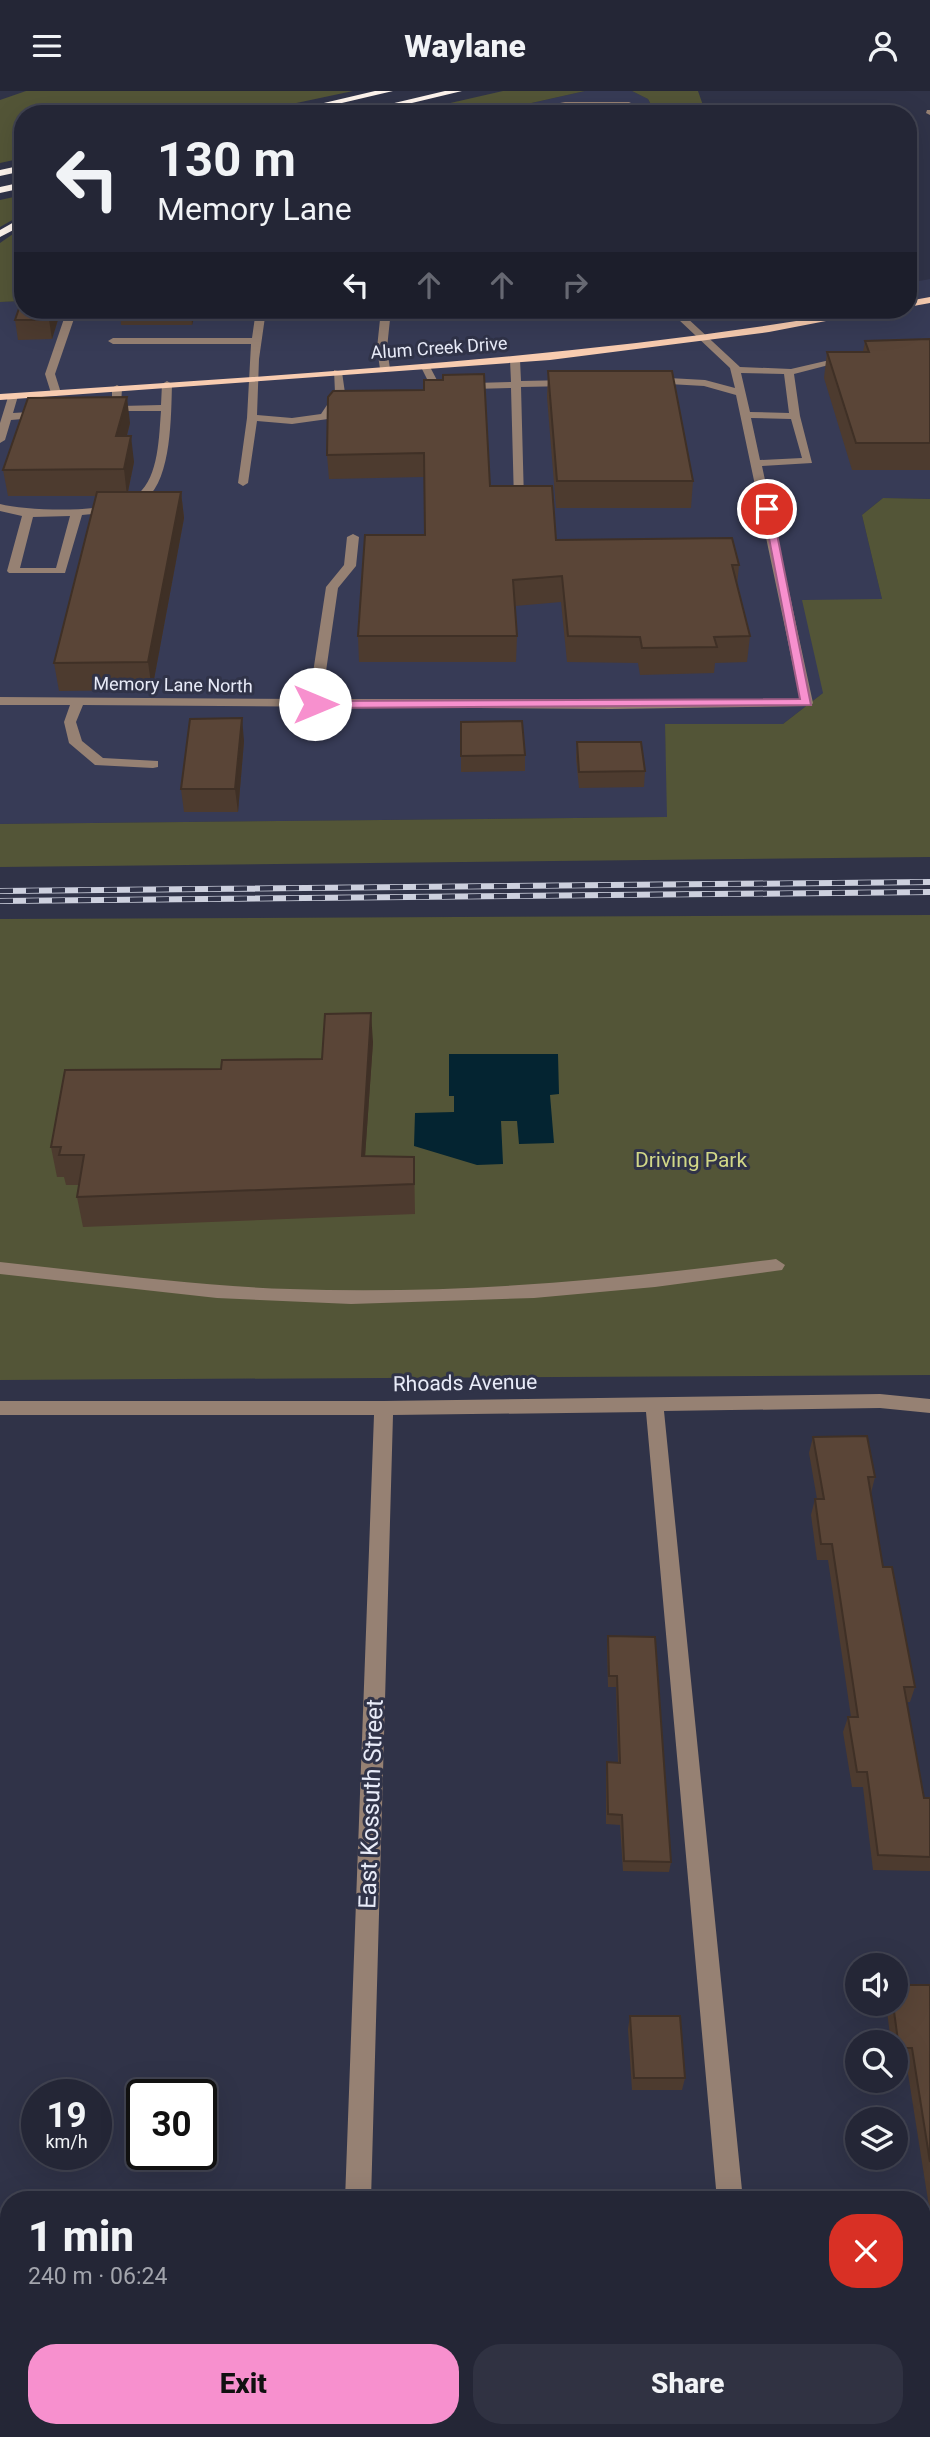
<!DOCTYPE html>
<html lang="en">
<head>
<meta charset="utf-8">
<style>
  body { margin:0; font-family:Roboto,sans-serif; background:#303242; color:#f1f3f6; height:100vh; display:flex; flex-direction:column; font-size:26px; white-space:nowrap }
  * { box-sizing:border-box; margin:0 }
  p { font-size:23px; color:#a3a5ad }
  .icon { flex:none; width:38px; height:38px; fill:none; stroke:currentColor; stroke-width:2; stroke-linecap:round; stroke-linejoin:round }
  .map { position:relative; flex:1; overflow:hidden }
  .side { position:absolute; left:0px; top:2100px; width:931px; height:247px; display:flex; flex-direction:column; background:#242636; border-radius:28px 28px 0 0; box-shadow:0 7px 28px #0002,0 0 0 2px #414351 }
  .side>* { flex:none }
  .hud { position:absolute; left:14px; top:14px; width:903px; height:214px; border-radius:28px; box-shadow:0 7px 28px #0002,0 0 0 2px #414351; background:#242636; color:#f1f3f6; overflow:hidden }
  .tools { position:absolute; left:845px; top:1862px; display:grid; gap:14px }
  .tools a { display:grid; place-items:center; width:63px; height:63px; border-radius:50%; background:#242636; box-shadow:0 7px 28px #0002,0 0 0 2px #414351; font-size:35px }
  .speed { position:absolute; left:21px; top:1988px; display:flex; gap:14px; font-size:35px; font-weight:700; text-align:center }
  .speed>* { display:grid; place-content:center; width:91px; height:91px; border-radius:50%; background:#242636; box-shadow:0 7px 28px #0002,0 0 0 2px #414351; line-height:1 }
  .speed small { font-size:18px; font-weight:400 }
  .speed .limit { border:4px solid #111; border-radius:10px; background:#fff; color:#111 }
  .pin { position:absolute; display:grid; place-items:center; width:60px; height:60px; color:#fff; margin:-30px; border:4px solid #fff; border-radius:50%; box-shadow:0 2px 7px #0007 }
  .me { position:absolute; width:77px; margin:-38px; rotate:90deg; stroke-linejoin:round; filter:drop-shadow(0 0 5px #0008) }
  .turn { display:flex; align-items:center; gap:24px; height:147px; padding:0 28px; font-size:32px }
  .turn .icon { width:91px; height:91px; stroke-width:2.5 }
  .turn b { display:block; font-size:49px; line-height:60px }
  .lanes { display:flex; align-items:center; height:66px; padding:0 28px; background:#0003; justify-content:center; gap:35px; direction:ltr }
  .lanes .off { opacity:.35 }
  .round { display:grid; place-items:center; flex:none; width:74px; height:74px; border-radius:28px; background:#303242 }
  .overview { display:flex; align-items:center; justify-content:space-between; height:119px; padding:0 28px }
  h1 { font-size:42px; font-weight:800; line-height:52px }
  .cta { display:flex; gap:14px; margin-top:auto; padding:14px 28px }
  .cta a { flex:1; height:80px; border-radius:28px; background:#f790ce; color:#111; font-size:28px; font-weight:800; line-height:80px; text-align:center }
  .cta a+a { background:#303242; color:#f1f3f6 }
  header { display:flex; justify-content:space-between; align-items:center; height:91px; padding:0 28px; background:#242636; font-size:32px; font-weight:800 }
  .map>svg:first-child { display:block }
  .built { fill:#373b56 }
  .green { fill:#535537 }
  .water { fill:#042431 }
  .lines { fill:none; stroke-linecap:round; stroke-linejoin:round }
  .minor { fill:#968173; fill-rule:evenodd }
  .major { fill:#f8ccb0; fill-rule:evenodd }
  .highway { fill:#fef4ed; fill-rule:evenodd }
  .rail-casing { stroke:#cdd0de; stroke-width:6 }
  .rail { stroke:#303348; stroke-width:4.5; stroke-dasharray:13; stroke-linecap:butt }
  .wall { fill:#4d3b2f }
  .shaded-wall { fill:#3f3026 }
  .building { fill:#5a4537; stroke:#3f3026; stroke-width:2 }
  .route { fill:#f790ce; stroke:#a15e86; stroke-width:2 }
  .labels { text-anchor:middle; stroke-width:6; stroke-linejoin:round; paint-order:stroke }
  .far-street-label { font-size:18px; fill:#e8ebf8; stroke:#303348 }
  .park-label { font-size:21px; fill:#d1d787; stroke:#303348 }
  .street-label { font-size:21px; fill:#e8ebf8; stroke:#303348 }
  .near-street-label { font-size:24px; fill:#e8ebf8; stroke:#303348 }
</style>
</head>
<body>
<header><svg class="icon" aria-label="menu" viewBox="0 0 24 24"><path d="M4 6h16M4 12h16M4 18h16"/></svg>Waylane<svg class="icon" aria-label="person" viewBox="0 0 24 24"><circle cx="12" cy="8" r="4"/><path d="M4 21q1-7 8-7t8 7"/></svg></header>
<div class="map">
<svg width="930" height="2346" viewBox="0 0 930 2346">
  <rect width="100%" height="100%" fill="#303348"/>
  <!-- built -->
  <path class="built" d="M585,0H632L648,8L656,23H482Z
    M930,188V408L883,407L862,424L882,508L823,602L783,633H665L668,726L0,733V211L23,210V219H908V192Z"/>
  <!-- green -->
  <path class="green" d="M26,0H353L245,23H23V67L0,72V9Z
    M503,0H585L482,23H402Z
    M632,0H698L706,23H656L648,8Z
    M23,104V123L0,136V109Z
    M23,136V210L0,211V152Z
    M883,407L930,408V766L0,776V733L667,726L665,633H783L823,602L802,509L882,508L862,424Z
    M930,824V1284L0,1289V828Z"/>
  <!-- water -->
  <path class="water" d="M449,963H558L559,1003L550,1004L554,1052L519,1053L517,1030H501L503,1073L477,1074L414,1055L415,1022L454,1021V1005H449Z"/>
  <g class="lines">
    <!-- minor -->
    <path class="minor" d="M565,11H629L633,13L565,15L523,23H504Z
      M927,19H930V24L926,22Z
      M67,219H77L55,283L61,302L56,305L51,302L45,283Z
      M256,219H266L259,268L257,324L292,327L321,323L335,302L334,279L342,281L345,302L328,328L292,333L257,330L248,392L243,395L238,392L247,327L251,253H113L108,250L113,247H252Z
      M381,219H391L387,257L390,278L385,281L380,278L377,257Z
      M674,219H684L685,225L740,276L791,278L847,265L852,268L794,283L800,325L812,372L762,375L813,612L811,615L611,618L83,614L76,631L82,650L103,667L158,670V676L153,677L95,674L69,652L64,631L70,614H0V606L309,608L326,496L344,474L347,446L353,443L359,446L356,475L338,497L322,608H800L736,304L704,295L651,292L646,289L651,286L705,289L735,297L730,277L678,228ZM741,282L784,283L789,322L750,321ZM751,327L791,328L802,367L760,369Z
      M515,266L520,269L521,290L570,289L575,292L570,295L521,296L524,410L519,413L514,410L511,297L436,299L431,296L421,276L429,274L439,293L511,291L510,269Z
      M167,290L172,293C171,323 172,387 146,408C130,421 101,422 82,424L65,482H9L7,480L22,425L0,420V413C29,420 115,424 138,403C159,386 159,344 161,320H112V297L117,294L122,297L121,315L161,314L162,293ZM70,425L56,477H20L33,426Z
      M9,303L18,305L13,322L45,320L50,323L45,326L11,329L5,349L0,352V332Z
      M776,1168L785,1174L782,1179L655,1196L534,1207L351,1213L217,1207L0,1183V1171C96,1181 193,1195 290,1198C453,1204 615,1189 776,1168Z
      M880,1303L930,1308V1322L880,1317L664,1320L743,2109H717L646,1321L393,1324L371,2109H345L374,1324H0V1310H384Z
      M922,2319H930V2346L912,2343L910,2338H922Z
      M0,2327H9V2338H364V2346H0Z"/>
    <!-- major -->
    <path class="major" d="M930,206V212L908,216V210Z
      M863,219H883L769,241L550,269L0,309V303C289,283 578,269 863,219Z"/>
    <!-- highway -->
    <path class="highway" d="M375,0H393L295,23H277Z
      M445,0H462L366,23H348Z
      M23,74V80L0,85V79Z
      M23,91V97L0,102V96Z
      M23,126V134L0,146V139Z"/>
    <defs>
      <path id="rail" d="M0,800L930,791
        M0,810L930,801"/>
    </defs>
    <!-- rail casing -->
    <use href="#rail" class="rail-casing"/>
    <!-- rail -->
    <use href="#rail" class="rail"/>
  </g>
  <!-- wall -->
  <path class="wall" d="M61,219L52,248L18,249L15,229Z
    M120,219H196L192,234H121Z
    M930,248V379H852L824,287L827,261H863L865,250Z
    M548,280L693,390L691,417H556L547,306Z
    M328,306L490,395L556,449L739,474L737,495L750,545L747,571L715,572L714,582L640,584L638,572L567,571L561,511L515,515L517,545L516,571H359L358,545L425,444L424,386L329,388L327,364Z
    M130,332L127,345L134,371L128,401H181L184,427L152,599L59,600L54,572L96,405H8L3,379Z
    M461,631L525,664V680L461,681Z
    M244,650L238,721H184L181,698Z
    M577,651L645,680L644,696L579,697L576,667Z
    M373,951L365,1065L414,1066L415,1123L83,1136L77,1106L79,1094H66L64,1086H57L51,1056L221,978L322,968Z
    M813,1346L875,1386L871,1402L883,1476L915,1596L910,1611H907L924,1707H930V1780L873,1779L863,1696H852L843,1641L848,1626H851L828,1469H817L811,1424L815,1408H817L809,1362Z
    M608,1545L671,1771L669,1781L623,1780L620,1734L606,1733V1682L607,1671L618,1672L616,1596H608L607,1556Z
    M930,1894V2122L906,1970H896V1951H891L886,1913H896Z
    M630,1925L685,1987L682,1999H632L628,1938Z"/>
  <!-- shaded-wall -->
  <path class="shaded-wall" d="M52,219H61L52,248L49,229Z
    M191,219H196L192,234Z
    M127,306L130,332L120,371L116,345Z
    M131,345L134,371L127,405L124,378Z
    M181,401L184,427L152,599L148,571Z
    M242,627L244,650L238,721L235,698Z
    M371,922L373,951L363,1095L362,1065Z"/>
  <!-- building -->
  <path class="building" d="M702,16L704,23H544L543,17Z
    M23,206V219H52L49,229H15Z
    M930,248V352H856L827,261H869L865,250Z
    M548,280H672L693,390H557Z
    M484,283L490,395H552L556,449L732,447L739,474H732L750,545L714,546L717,556L642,557L640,546L568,545L562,485L513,489L517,545H358L365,444H425L424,362L327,364L328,306L333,300L424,299V289H443V284Z
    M127,306L116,345H131L124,378L3,379L28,307Z
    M97,401H181L148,571L54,572Z
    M242,627L235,698H181L190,628Z
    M522,630L525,664L461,665V631Z
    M577,651H641L645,680L579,681Z
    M371,922L362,1065L414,1066V1093L77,1106L84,1064H59L61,1056H51L65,979L221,978L222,969L322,968L325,923Z
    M867,1345L875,1386H868L883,1476H892L915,1596H904L924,1707H930V1766L878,1764L867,1681H857L848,1626H858L832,1453H821L815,1408H824L813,1346Z
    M608,1545L655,1546L671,1771L624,1770L622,1724L608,1723L607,1671L620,1672L617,1585H609Z
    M896,1894H930V2071L912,1957H899L893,1913H896Z
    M630,1925H680L685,1987H634Z"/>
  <!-- route -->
  <path class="route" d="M763,416L772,418L811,614L315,617L309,613L315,610L800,608Z"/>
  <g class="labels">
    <!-- far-street labels -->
    <g class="far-street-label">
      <text transform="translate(439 257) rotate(-4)" y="6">Alum Creek Drive</text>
      <text transform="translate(173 594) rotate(1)" y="6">Memory Lane North</text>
    </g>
    <!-- park labels -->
    <g class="park-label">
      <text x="691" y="1076">Driving Park</text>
    </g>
    <!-- street labels -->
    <g class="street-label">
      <text transform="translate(465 1292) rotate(-1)" y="7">Rhoads Avenue</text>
    </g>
    <!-- near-street labels -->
    <g class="near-street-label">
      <text transform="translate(371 1713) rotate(-88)" y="8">East Kossuth Street</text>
    </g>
  </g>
</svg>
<div class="tools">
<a><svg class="icon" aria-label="sound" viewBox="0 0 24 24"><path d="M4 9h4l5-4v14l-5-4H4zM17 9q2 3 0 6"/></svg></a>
<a><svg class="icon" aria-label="search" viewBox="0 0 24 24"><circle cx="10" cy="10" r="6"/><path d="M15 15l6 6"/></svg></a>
<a><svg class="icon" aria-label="layers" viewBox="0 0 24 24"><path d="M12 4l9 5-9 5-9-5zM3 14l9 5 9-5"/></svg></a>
</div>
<div class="speed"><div>19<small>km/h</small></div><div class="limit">30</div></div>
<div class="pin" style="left:767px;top:418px;background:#d93025"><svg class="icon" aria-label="arrive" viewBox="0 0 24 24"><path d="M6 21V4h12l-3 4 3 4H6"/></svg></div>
<svg class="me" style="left:315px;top:613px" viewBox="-20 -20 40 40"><circle r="19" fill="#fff"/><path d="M0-13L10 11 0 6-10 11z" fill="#f790ce"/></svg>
<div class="hud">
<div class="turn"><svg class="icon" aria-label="left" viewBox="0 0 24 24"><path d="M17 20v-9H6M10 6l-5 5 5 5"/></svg><div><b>130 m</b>Memory Lane</div></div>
<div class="lanes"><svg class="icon" aria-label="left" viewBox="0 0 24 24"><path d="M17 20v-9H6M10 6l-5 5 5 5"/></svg><svg class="icon off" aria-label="ahead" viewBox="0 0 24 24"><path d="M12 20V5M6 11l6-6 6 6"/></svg><svg class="icon off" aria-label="ahead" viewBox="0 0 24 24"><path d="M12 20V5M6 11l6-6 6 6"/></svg><svg class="icon off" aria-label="right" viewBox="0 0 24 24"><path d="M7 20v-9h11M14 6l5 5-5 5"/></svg></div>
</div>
<section class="side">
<div class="overview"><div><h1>1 min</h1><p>240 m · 06:24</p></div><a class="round" style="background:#d93025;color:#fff"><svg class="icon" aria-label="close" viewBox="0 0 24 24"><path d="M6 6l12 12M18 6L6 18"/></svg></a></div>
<div class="cta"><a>Exit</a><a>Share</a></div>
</section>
</div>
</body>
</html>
